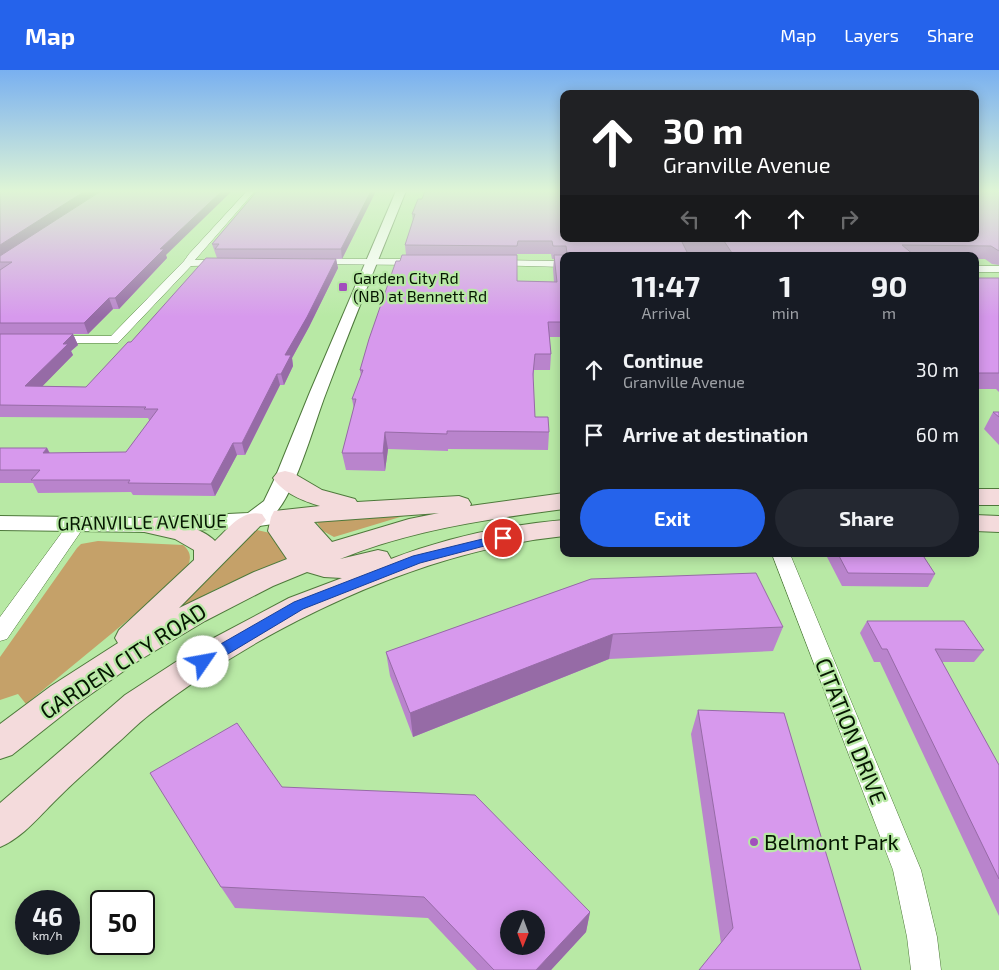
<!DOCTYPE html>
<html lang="en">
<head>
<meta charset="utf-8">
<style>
  body { margin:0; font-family:"Exo 2",sans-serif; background:#242831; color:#f1f3f6; height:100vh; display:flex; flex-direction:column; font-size:19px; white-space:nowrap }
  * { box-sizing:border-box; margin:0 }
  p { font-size:16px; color:#9ea1a6 }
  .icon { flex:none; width:28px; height:28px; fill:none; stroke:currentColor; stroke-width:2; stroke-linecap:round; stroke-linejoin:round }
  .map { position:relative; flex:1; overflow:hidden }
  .panel { position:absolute; left:560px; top:182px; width:419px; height:305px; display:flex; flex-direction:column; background:#171b24; border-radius:10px; box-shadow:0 2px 12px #0003 }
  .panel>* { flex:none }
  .guide { position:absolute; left:560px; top:20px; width:419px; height:152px; border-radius:10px; box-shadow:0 2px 12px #0003; background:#202124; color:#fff; overflow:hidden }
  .needle { width:32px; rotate:181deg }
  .fabs { position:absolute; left:500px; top:840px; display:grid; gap:10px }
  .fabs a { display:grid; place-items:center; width:45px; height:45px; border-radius:50%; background:#171b24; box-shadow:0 2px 12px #0003; font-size:25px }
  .speed { position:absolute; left:15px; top:820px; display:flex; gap:10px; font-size:25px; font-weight:700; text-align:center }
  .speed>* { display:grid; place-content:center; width:65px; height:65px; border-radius:50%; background:#171b24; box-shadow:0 2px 12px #0003; line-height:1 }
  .speed small { font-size:12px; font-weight:400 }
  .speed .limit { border:2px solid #111; border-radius:8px; background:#fff; color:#111 }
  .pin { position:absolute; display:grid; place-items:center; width:42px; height:42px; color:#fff; margin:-21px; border:2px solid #fff; border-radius:50%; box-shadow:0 1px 5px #0007 }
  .me { position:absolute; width:55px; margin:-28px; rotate:57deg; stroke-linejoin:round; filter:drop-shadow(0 0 4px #0008) }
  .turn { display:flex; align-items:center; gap:18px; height:105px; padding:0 20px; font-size:22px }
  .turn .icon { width:65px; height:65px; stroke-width:2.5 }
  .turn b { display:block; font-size:35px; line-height:42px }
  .lanes { display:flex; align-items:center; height:48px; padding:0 20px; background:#0003; justify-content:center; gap:25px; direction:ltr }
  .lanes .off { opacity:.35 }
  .eta { display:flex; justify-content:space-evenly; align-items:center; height:85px; text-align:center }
  .eta b { font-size:30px; font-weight:700; line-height:35px }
  .primary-button { display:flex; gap:10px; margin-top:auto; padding:10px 20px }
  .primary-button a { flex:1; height:58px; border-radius:30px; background:#2563eb; color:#fff; font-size:20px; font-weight:700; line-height:58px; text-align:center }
  .primary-button a+a { background:#242831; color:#f1f3f6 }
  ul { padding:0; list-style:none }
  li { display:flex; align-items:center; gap:15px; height:65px; padding:0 20px }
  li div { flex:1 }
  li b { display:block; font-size:19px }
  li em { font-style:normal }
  header { display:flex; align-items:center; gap:30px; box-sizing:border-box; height:70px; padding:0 25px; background:#2563eb; color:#fff }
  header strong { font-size:24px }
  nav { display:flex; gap:28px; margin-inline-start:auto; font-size:18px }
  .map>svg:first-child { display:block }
  .green { fill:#c5a169 }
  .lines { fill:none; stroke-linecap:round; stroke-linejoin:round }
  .minor-casing { stroke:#4e793b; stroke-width:1 }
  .tertiary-casing { stroke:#4e793b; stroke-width:2 }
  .secondary-casing { stroke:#4e793b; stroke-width:2 }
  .minor { fill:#fff; fill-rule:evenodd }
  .tertiary { fill:#fff; fill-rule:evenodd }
  .secondary { fill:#f4dbdc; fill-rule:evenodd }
  .wall { fill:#b984cc; fill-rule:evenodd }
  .shaded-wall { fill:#966ba6 }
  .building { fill:#d799ed; stroke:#966ba6; fill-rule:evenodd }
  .route { fill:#2563eb; stroke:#184099 }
  .poi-dot { fill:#a24fbd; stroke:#b8e9a5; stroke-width:2 }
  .labels { text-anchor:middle; stroke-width:4.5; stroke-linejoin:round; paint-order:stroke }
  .far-poi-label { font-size:16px; fill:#051601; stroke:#b8e9a5; text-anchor:start }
  .street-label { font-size:19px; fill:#051601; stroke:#b8e9a5 }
  .near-street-label { font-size:22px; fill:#051601; stroke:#b8e9a5 }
  .near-poi-label { font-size:22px; fill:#051601; stroke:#b8e9a5; text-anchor:start }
</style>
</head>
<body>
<header>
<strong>Map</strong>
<nav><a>Map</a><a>Layers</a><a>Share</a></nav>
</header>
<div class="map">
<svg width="999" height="900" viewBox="0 0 999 900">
  <rect width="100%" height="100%" fill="#b8e9a5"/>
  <!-- green -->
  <path class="green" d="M410,444L334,467L323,461L316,451Z
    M257,460L270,463L289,487L216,519L175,541L251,461Z
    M98,471L183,475C194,484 190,493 184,504L26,634L18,624L0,630V587L77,478L81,474Z"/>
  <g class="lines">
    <defs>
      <path id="minor" d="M247,121H255L195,190H226L230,191V195L191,196L118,273H49L47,270L49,267L53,266H111L184,191L189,184Z
        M314,189H418L423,192L418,195L310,194V190Z
        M494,190L564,191V197L490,195L489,193Z
        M975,196H999V202H975Z
        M77,448L83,450L86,454L7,569L0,571V547L71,450Z
        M772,484H790L921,800L937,867L941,900H911L907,867L893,800Z"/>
      <path id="tertiary" d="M396,121H406C379,188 351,256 326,323C315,351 294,428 273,445L276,449L273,454L253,457L149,462L0,460V446L149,448L248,443L264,431L275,408L310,322Z"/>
      <path id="secondary" d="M285,401L293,403L322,420L355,429L357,432L459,426L468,429L471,434L470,436L564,423V439C488,449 411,460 340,489L378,480L387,482L391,489C445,468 506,455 564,450V466C420,481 263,556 149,645C136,655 125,667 113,677C95,694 77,709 60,726C41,744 24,767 0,777V733L125,625L208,571L289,528L342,508L324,507L307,502L273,516L205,551L138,591L74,636L12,685L0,689V654L51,616L118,573L115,568L119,560L194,490V480L175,469L140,461L136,455L140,449C159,444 202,457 215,471C229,458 242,439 262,444L266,450L179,538L254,502L287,489L268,461L271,447L274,441L320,436C303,431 283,423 273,408L277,403ZM439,443L409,449L332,472L314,452Z
        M975,419H999V435H975Z
        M975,445L999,446V462L975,461Z"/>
    </defs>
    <!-- minor casing -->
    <use href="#minor" class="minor-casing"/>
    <!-- tertiary casing -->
    <use href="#tertiary" class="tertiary-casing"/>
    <!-- secondary casing -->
    <use href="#secondary" class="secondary-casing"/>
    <!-- minor -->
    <use href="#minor" class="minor"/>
    <!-- tertiary -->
    <use href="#tertiary" class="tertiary"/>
    <!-- secondary -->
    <use href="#secondary" class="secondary"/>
  </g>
  <!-- wall -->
  <path class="wall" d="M0,121H100L42,159L166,185L167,188L119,239H113L88,264H0Z
    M257,121H376L342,189L217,188L212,174Z
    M975,121H999V195L992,194L985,189H975V186H722L721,184H688L564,186V267H549L551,284L550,300H534L533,311L535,347L549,362L548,380L448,379V381L388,379L385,401L346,400L342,383L354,339L352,329L361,306L360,300L400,191L406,185L405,175L413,152L412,144L422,129ZM517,184H551L552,189H554L553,199L554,212L517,211Z
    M336,189L338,198L309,257L292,288L293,296L284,315H280L245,385H237L215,426L133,425L131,422L38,423L33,413H0V378H47L50,383L126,382L150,350H149L148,348L0,347V264H73L78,275L71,281L73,285L42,316L86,317L131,272Z
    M975,208H999V322L996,319H975Z
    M993,342H999V375L984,359Z
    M829,484H922L935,504L928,517L842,516L827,487Z
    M591,509L783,557L773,581L609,589L413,667L390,606L386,582Z
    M867,551L984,580L974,592H942L999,695V846L880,592H874L860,563Z
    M698,640L861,900L721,873L691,664Z
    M282,717L590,842L586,862L551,900H477L428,848L235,838L221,817Z"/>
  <!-- shaded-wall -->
  <path class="shaded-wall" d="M85,121H100L0,187V175Z
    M222,121H232L166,185L167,188L119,239L115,228L160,179Z
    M371,121H376L342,189L341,179Z
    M336,189L338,198L309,257L292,288L293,296L284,315L281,304L285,285Z
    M109,228L113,239L88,264L84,253Z
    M73,264L78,275L71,281L73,285L31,328L25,316L63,274Z
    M277,304L280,315L245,385L242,373Z
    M385,362L388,379L385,401L383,383Z
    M233,373L237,385L215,426L211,414Z
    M47,378L53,390L43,383Z
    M613,564L609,589L413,667L410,643Z
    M590,842L586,862L551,900H536Z"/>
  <!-- building -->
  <path class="building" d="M0,121H85L0,175Z
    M101,121H222L160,179H164L115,228H109L84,253H0V200L12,192H0V186Z
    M257,121H371L341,179H215L219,174H212Z
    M425,121H564V169H975V121H996L999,122V181L991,176L902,175L915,186H734L724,171L681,170L689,186H564V252H548L551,284H535L533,304L535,347H548L549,362L447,361V364L385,362L383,383H342L356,329H352L363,300H360L369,269L396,191H400L402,185H517V211L557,212L554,185H565L567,183L566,176H553L552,171H518L517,176L405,175L415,144H412L418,129H422Z
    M206,188L336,189L307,247L285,285H291L281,304H277L242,373H233L211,414L128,413L130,410H31L40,400H0V378H47L43,383L126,382L158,339H144L146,337L0,335V264H73L63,274H68L25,316L86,317L128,272H131Z
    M975,208H999V303H975Z
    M993,342H999V347Z
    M838,484H922L935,504L848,503Z
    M756,503L783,557L613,564L410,643L386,582L591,509Z
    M867,551H964L984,580L935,579L999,695V809L887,579H882Z
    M698,640L784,643L861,900H699L733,858Z
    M237,653L282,717L475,725L590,842L536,900H494L424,827L221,817L150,703ZM509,849H536V876H509Z"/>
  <!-- sky -->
  <linearGradient id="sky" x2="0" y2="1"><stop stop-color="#79b0f0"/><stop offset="0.49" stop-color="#dff5d6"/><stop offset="1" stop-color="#dff5d6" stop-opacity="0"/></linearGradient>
  <rect width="999" height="247" fill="url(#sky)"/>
  <!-- route -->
  <path class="route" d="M503,464L508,468L507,470L420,493L303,539L208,596L203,597L198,596L196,592L198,587L294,532L413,486Z"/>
  <!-- markers -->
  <g class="poi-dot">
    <rect x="338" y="212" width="10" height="10" rx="2.5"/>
    <circle cx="754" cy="772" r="5"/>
  </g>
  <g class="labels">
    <!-- far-poi labels -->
    <g class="far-poi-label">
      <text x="353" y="214">Garden City Rd<tspan x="353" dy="18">(NB) at Bennett Rd</tspan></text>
    </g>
    <!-- street labels -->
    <g class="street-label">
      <text transform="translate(142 452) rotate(-1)" y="7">GRANVILLE AVENUE</text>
    </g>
    <!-- near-street labels -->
    <g class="near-street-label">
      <text transform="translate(123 591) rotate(-33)" y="8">GARDEN CITY ROAD</text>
      <text transform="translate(851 661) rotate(68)" y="8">CITATION DRIVE</text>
    </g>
    <!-- near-poi labels -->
    <g class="near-poi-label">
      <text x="764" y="780">Belmont Park</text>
    </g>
  </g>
</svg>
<div class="fabs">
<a><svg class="needle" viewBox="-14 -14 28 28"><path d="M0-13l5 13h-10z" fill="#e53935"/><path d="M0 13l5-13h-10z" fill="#9ea1a6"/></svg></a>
</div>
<div class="speed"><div>46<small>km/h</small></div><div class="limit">50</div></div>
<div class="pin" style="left:503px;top:468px;background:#d93025"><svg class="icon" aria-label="arrive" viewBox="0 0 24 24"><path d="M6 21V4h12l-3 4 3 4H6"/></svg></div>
<svg class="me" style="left:203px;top:592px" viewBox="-20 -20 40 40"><circle r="19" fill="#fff"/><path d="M0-13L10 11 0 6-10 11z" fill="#2563eb"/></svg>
<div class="guide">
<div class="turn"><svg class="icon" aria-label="ahead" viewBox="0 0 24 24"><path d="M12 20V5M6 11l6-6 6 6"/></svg><div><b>30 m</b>Granville Avenue</div></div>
<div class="lanes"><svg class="icon off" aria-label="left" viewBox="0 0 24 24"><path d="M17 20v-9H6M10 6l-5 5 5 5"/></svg><svg class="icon" aria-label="ahead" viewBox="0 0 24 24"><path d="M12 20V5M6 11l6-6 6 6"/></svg><svg class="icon" aria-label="ahead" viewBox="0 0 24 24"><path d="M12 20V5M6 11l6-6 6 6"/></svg><svg class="icon off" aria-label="right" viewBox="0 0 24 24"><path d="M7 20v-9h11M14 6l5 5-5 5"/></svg></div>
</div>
<section class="panel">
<div class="eta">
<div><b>11:47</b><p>Arrival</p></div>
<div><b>1</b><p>min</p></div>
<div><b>90</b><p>m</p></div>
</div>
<ul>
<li><svg class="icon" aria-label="ahead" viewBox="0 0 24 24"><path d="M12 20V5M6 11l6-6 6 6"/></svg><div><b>Continue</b><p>Granville Avenue</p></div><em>30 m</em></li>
<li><svg class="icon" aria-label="arrive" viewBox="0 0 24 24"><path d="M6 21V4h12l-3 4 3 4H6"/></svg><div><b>Arrive at destination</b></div><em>60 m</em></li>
</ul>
<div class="primary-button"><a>Exit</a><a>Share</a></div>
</section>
</div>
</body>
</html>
